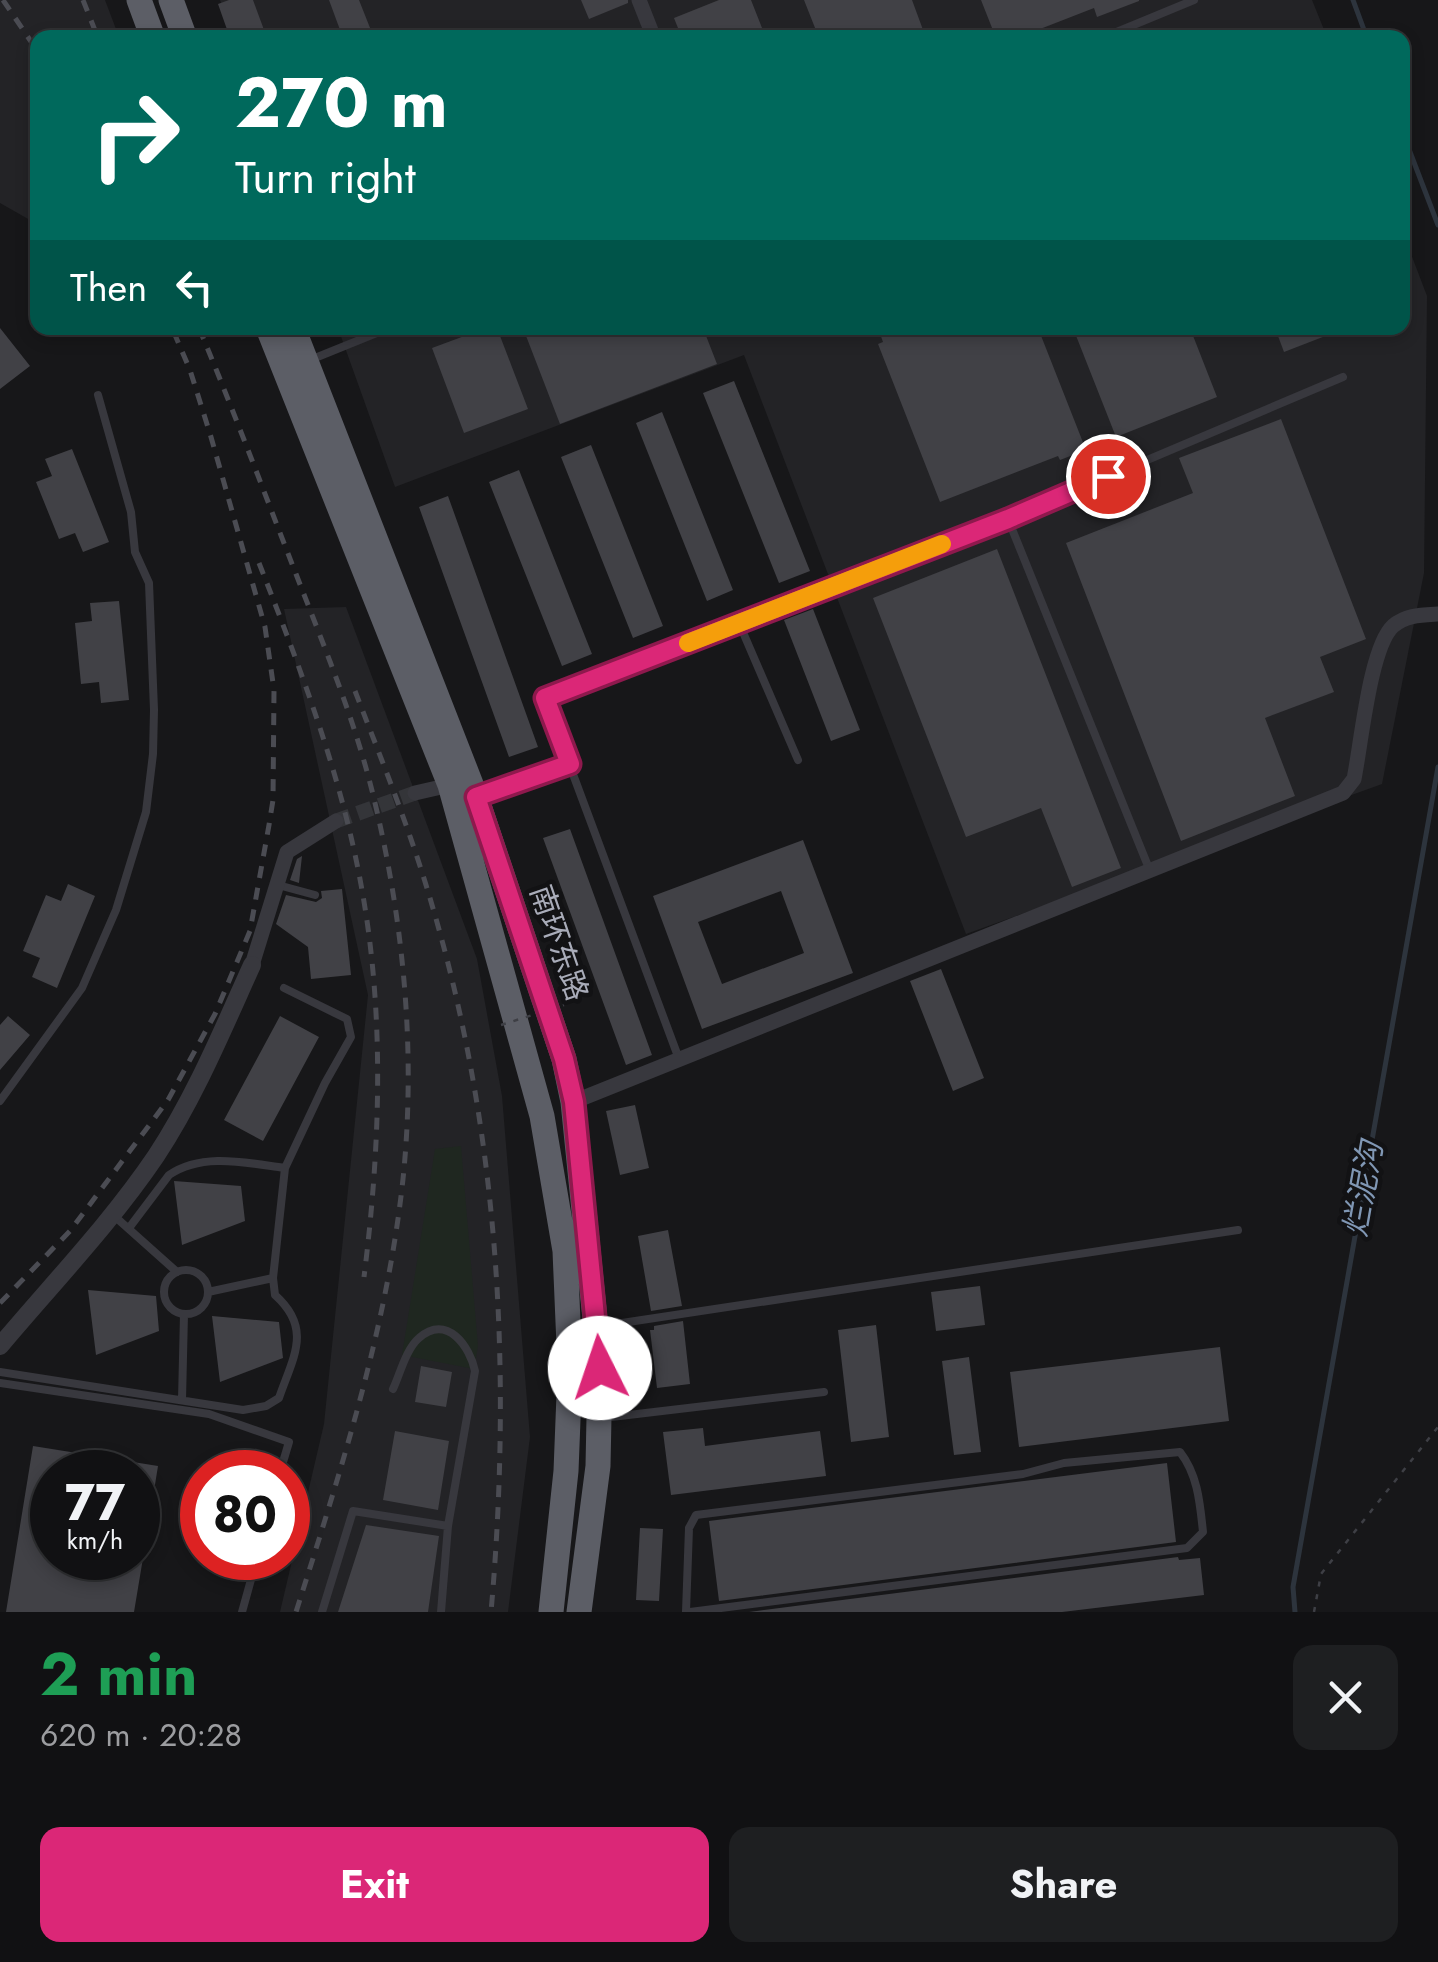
<!DOCTYPE html>
<html lang="en">
<head>
<meta charset="utf-8">
<style>
  body { margin:0; font-family:Jost,"Noto Sans SC",sans-serif; background:#1e1f21; color:#f1f3f6; height:100vh; display:flex; flex-direction:column; font-size:38px; white-space:nowrap }
  * { box-sizing:border-box; margin:0 }
  p { font-size:32px; color:#9c9da0 }
  .icon { flex:none; width:55px; height:55px; fill:none; stroke:currentColor; stroke-width:2; stroke-linecap:round; stroke-linejoin:round }
  .map { position:relative; height:1612px; overflow:hidden }
  .drawer { display:flex; flex-direction:column; background:#111113; flex:1 }
  .drawer>* { flex:none }
  .top-card { position:absolute; left:30px; top:30px; width:1380px; height:305px; border-radius:20px; box-shadow:0 5px 15px #0003,0 0 0 2px #303133; background:#00695c; color:#fff; overflow:hidden }
  .speed { position:absolute; left:30px; top:1450px; display:flex; gap:20px; font-size:50px; font-weight:700; text-align:center }
  .speed>* { display:grid; place-content:center; width:130px; height:130px; border-radius:50%; background:#111113; box-shadow:0 5px 15px #0003,0 0 0 2px #303133; line-height:1 }
  .speed small { font-size:25px; font-weight:400 }
  .speed .limit { border:15px solid #d22; background:#fff; color:#111 }
  .pin { position:absolute; display:grid; place-items:center; width:85px; height:85px; color:#fff; margin:-42px; border:5px solid #fff; border-radius:50%; box-shadow:0 2px 10px #0007 }
  .me { position:absolute; width:110px; margin:-55px; rotate:356deg; stroke-linejoin:round; filter:drop-shadow(0 0 8px #0008) }
  .turn { display:flex; align-items:center; gap:35px; height:210px; padding:0 40px; font-size:45px }
  .turn .icon { width:130px; height:130px; stroke-width:2.5 }
  .turn b { display:block; font-size:70px; line-height:85px }
  .then { display:flex; align-items:center; height:95px; padding:0 40px; background:#0003; gap:20px; font-size:38px }
  .round { display:grid; place-items:center; flex:none; width:105px; height:105px; border-radius:20px; background:#1e1f21 }
  .head { display:flex; align-items:center; justify-content:space-between; height:170px; padding:0 40px }
  h1 { font-size:60px; font-weight:700; line-height:75px; color:#1e9e55 }
  .primary-button { display:flex; gap:20px; margin-top:auto; padding:20px 40px }
  .primary-button a { flex:1; height:115px; border-radius:20px; background:#db2777; color:#fff; font-size:40px; font-weight:700; line-height:115px; text-align:center }
  .primary-button a+a { background:#1e1f21; color:#f1f3f6 }
  .map>svg:first-child { display:block }
  .built { fill:#232326 }
  .green { fill:#1f2720 }
  .lines { fill:none; stroke-linecap:round; stroke-linejoin:round }
  .stream { stroke:#2d343d; stroke-width:5 }
  .building { fill:#414146; fill-rule:evenodd }
  .minor-tunnel { stroke:#343539; stroke-width:15; stroke-dasharray:15 8; stroke-linecap:butt }
  .path { stroke:#3e3f45; stroke-width:2.5; stroke-dasharray:5 8; stroke-linecap:butt }
  .service { stroke:#38383e; stroke-width:8 }
  .minor { stroke:#38383e; stroke-width:15 }
  .tertiary { stroke:#38383e; stroke-width:18 }
  .trunk { stroke:#5c5e66; stroke-width:25 }
  .rail { stroke:#4b4c53; stroke-width:5; stroke-dasharray:12 10; stroke-linecap:butt }
  .path-bridge { stroke:#3e3f45; stroke-width:2.5; stroke-dasharray:5 8; stroke-linecap:butt }
  .route-casing { stroke:#8e194d; stroke-width:25 }
  .route { stroke:#db2777; stroke-width:18 }
  .slow { stroke:#f59e0b; stroke-width:18 }
  .labels { text-anchor:middle; stroke-width:9; stroke-linejoin:round; paint-order:stroke }
  .street-label { font-size:30px; fill:#a9acb9; stroke:#121214 }
  .water-label { font-size:32px; font-style:italic; fill:#8097b4; stroke:#121214 }
</style>
</head>
<body>
<div class="map">
<svg width="1438" height="1612" viewBox="0 0 1438 1612">
  <rect width="100%" height="100%" fill="#171719"/>
  <!-- built -->
  <path class="built" d="M0,0H105L119,37L38,38L37,224L0,203Z
    M220,0H1312L1327,37L234,38Z
    M1403,233L1427,296L1424,573L1382,784L966,934L744,355L395,487L338,328H1402Z
    M346,607L477,959L502,1096L530,1437L508,1612H280L324,1424L368,995L284,609Z"/>
  <!-- green -->
  <path class="green" d="M461,1146L478,1346L474,1369L402,1355L435,1149Z"/>
  <g class="lines">
    <!-- stream -->
    <path class="stream" d="M1353,0L1367,38
      M1402,131L1438,225
      M1295,1612L1293,1587L1438,767"/>
  </g>
  <!-- building -->
  <path class="building" d="M229,0H253L267,38H230L218,4Z
    M329,0H359L374,38H343Z
    M581,0H628V3L589,19Z
    M719,0H751L766,38H682L674,18Z
    M804,0H912L926,38H819Z
    M981,0H1139V1L1097,17L1094,8L1017,38H996Z
    M0,328L30,366L0,389Z
    M486,328H497L528,409L464,433L432,348Z
    M523,328H703L717,364L560,424Z
    M878,328H1038L1086,450L1060,460L1058,456L940,502L878,344L883,342Z
    M1073,328H1190L1217,397L1116,437Z
    M1275,328H1346L1284,352Z
    M734,381L810,571L779,583L703,393Z
    M662,412L733,590L707,601L636,423Z
    M1281,419L1366,639L1320,657L1334,692L1265,718L1295,796L1181,841L1066,543L1193,493L1179,458Z
    M591,445L663,626L633,638L561,457Z
    M72,449L109,542L83,552L75,533L59,539L36,482L52,476L45,459Z
    M519,470L592,654L562,666L489,482Z
    M448,496L538,747L509,757L419,507Z
    M997,549L1121,868L1072,887L1041,808L966,837L873,598Z
    M119,601L129,700L101,703L99,682L81,684L75,623L92,621L90,603Z
    M813,609L860,730L831,741L784,620Z
    M570,829L652,1055L626,1065L543,838Z
    M803,840L853,973L702,1029L653,896ZM781,891L804,953L722,984L698,922Z
    M302,856L299,883L290,880L297,859Z
    M68,884L95,896L57,988L32,977L40,958L23,951L46,895L61,901Z
    M342,889L351,975L311,979L308,947L276,924L286,895L316,902L322,898L321,891Z
    M941,969L984,1078L953,1091L910,981Z
    M8,1016L30,1035L0,1070V1025Z
    M280,1016L319,1037L263,1141L224,1120Z
    M635,1105L649,1168L620,1175L606,1111Z
    M174,1181L241,1186L245,1221L182,1245Z
    M668,1230L682,1306L651,1311L638,1236Z
    M980,1286L985,1325L936,1331L931,1292Z
    M88,1290L156,1296L159,1331L96,1355Z
    M212,1316L279,1322L283,1358L220,1382Z
    M683,1321L690,1384L657,1388L650,1330H654V1326Z
    M876,1325L889,1437L851,1442L838,1330Z
    M1220,1347L1229,1421L1019,1447L1010,1372Z
    M969,1357L981,1452L954,1455L942,1361Z
    M421,1366L452,1372L446,1407L415,1402Z
    M703,1428L705,1446L820,1431L826,1476L671,1495L663,1432Z
    M395,1431L449,1441L438,1510L383,1500Z
    M33,1446L158,1466L144,1553L138,1552V1472H52V1558H143L134,1612H6Z
    M1167,1463L1176,1542L719,1601L709,1521Z
    M366,1525L439,1536L428,1612H338Z
    M640,1528L663,1529L659,1601L636,1600Z
    M1178,1557L1179,1560L1200,1558L1204,1595L1062,1612H749Z"/>
  <g class="lines">
    <!-- minor-tunnel -->
    <path class="minor-tunnel" d="M336,821L415,793"/>
    <!-- path -->
    <path class="path" d="M1314,1612L1321,1574L1438,1427"/>
    <!-- service -->
    <path class="service" d="M1102,38L1194,0
      M310,360L389,328
      M1008,519L1150,871
      M739,623L798,760
      M479,796L570,765
      M278,885L315,895
      M679,1059L545,699L1008,519L1343,377
      M0,1101L82,988L116,910L146,812L153,754L154,710L149,583L135,552L131,512L98,395
      M112,1214L177,1272
      M129,1228L169,1175C203,1152 247,1163 285,1168
      M164 1292a22 22 0 1 1 44 0a22 22 0 1 1-44 0Z
      M208,1292L273,1278
      M602,1326L1238,1230
      M0,1372L243,1410L266,1406L279,1398C293,1357 313,1329 275,1295L273,1278L285,1168L325,1083L351,1037L347,1019L284,988
      M0,1383L209,1414L289,1442L280,1472
      M393,1389C400,1374 406,1349 419,1338C447,1313 470,1347 475,1371L448,1526L441,1612
      M182,1400L184,1314
      M603,1418L824,1392
      M242,1612L257,1558
      M322,1612L353,1511L448,1526
      M686,1612L689,1528L696,1515L1023,1474L1064,1463L1180,1452C1198,1475 1200,1504 1203,1532L1187,1548L690,1612"/>
    <!-- minor -->
    <path class="minor" d="M639,0L654,38
      M415,793L450,785
      M252,965L287,852L336,821
      M573,1102L1343,793L1354,779C1361,745 1370,647 1393,626C1406,615 1421,615 1438,614"/>
    <!-- tertiary -->
    <path class="tertiary" d="M0,1346C52,1284 110,1224 156,1156C195,1097 223,1029 252,965"/>
    <!-- trunk -->
    <path class="trunk" d="M139,0L153,38
      M171,0L185,38
      M268,328L450,785L542,1116L565,1251L570,1369L566,1471L551,1612
      M293,328L476,797L564,1059L573,1102L600,1368L598,1466L579,1612"/>
    <!-- rail -->
    <path class="rail" d="M3,0L38,52
      M83,0L98,38
      M199,328C233,409 264,492 296,574C325,649 357,725 375,803C404,925 416,1054 403,1179C387,1328 341,1470 296,1612
      M259,563C301,670 342,777 362,890C385,1018 380,1149 364,1277
      M355,691C382,761 411,832 432,905C500,1135 512,1375 491,1612
      M0,1303L70,1231L168,1100L215,1014L250,931L269,825L273,800L274,690L265,627L211,437L190,370L172,328"/>
    <!-- path-bridge -->
    <path class="path-bridge" d="M501,1025L564,1005"/>
  </g>
  <g class="lines">
    <defs>
      <path id="route" d="M600,1368L574,1102L564,1059L476,797L570,764L545,698L1008,519L1108,476"/>
    </defs>
    <!-- route casing -->
    <use href="#route" class="route-casing"/>
    <!-- route -->
    <use href="#route" class="route"/>
    <!-- slow -->
    <path class="slow" d="M688,643L942,544"/>
  </g>
  <g class="labels">
    <!-- street labels -->
    <g class="street-label">
      <text transform="translate(559 943) rotate(71)" y="10">南环东路</text>
    </g>
    <!-- water labels -->
    <g class="water-label">
      <text transform="translate(1363 1189) rotate(-80)" y="11">烂泥沟</text>
    </g>
  </g>
</svg>
<div class="speed"><div>77<small>km/h</small></div><div class="limit">80</div></div>
<div class="pin" style="left:1108px;top:476px;background:#d93025"><svg class="icon" aria-label="arrive" viewBox="0 0 24 24"><path d="M6 21V4h12l-3 4 3 4H6"/></svg></div>
<svg class="me" style="left:600px;top:1368px" viewBox="-20 -20 40 40"><circle r="19" fill="#fff"/><path d="M0-13L10 11 0 6-10 11z" fill="#db2777"/></svg>
<div class="top-card">
<div class="turn"><svg class="icon" aria-label="right" viewBox="0 0 24 24"><path d="M7 20v-9h11M14 6l5 5-5 5"/></svg><div><b>270 m</b>Turn right</div></div>
<div class="then">Then<svg class="icon" aria-label="left" viewBox="0 0 24 24"><path d="M17 20v-9H6M10 6l-5 5 5 5"/></svg></div>
</div>
</div>
<section class="drawer">
<div class="head"><div><h1>2 min</h1><p>620 m · 20:28</p></div><a class="round"><svg class="icon" aria-label="close" viewBox="0 0 24 24"><path d="M6 6l12 12M18 6L6 18"/></svg></a></div>
<div class="primary-button"><a>Exit</a><a>Share</a></div>
</section>
</body>
</html>
